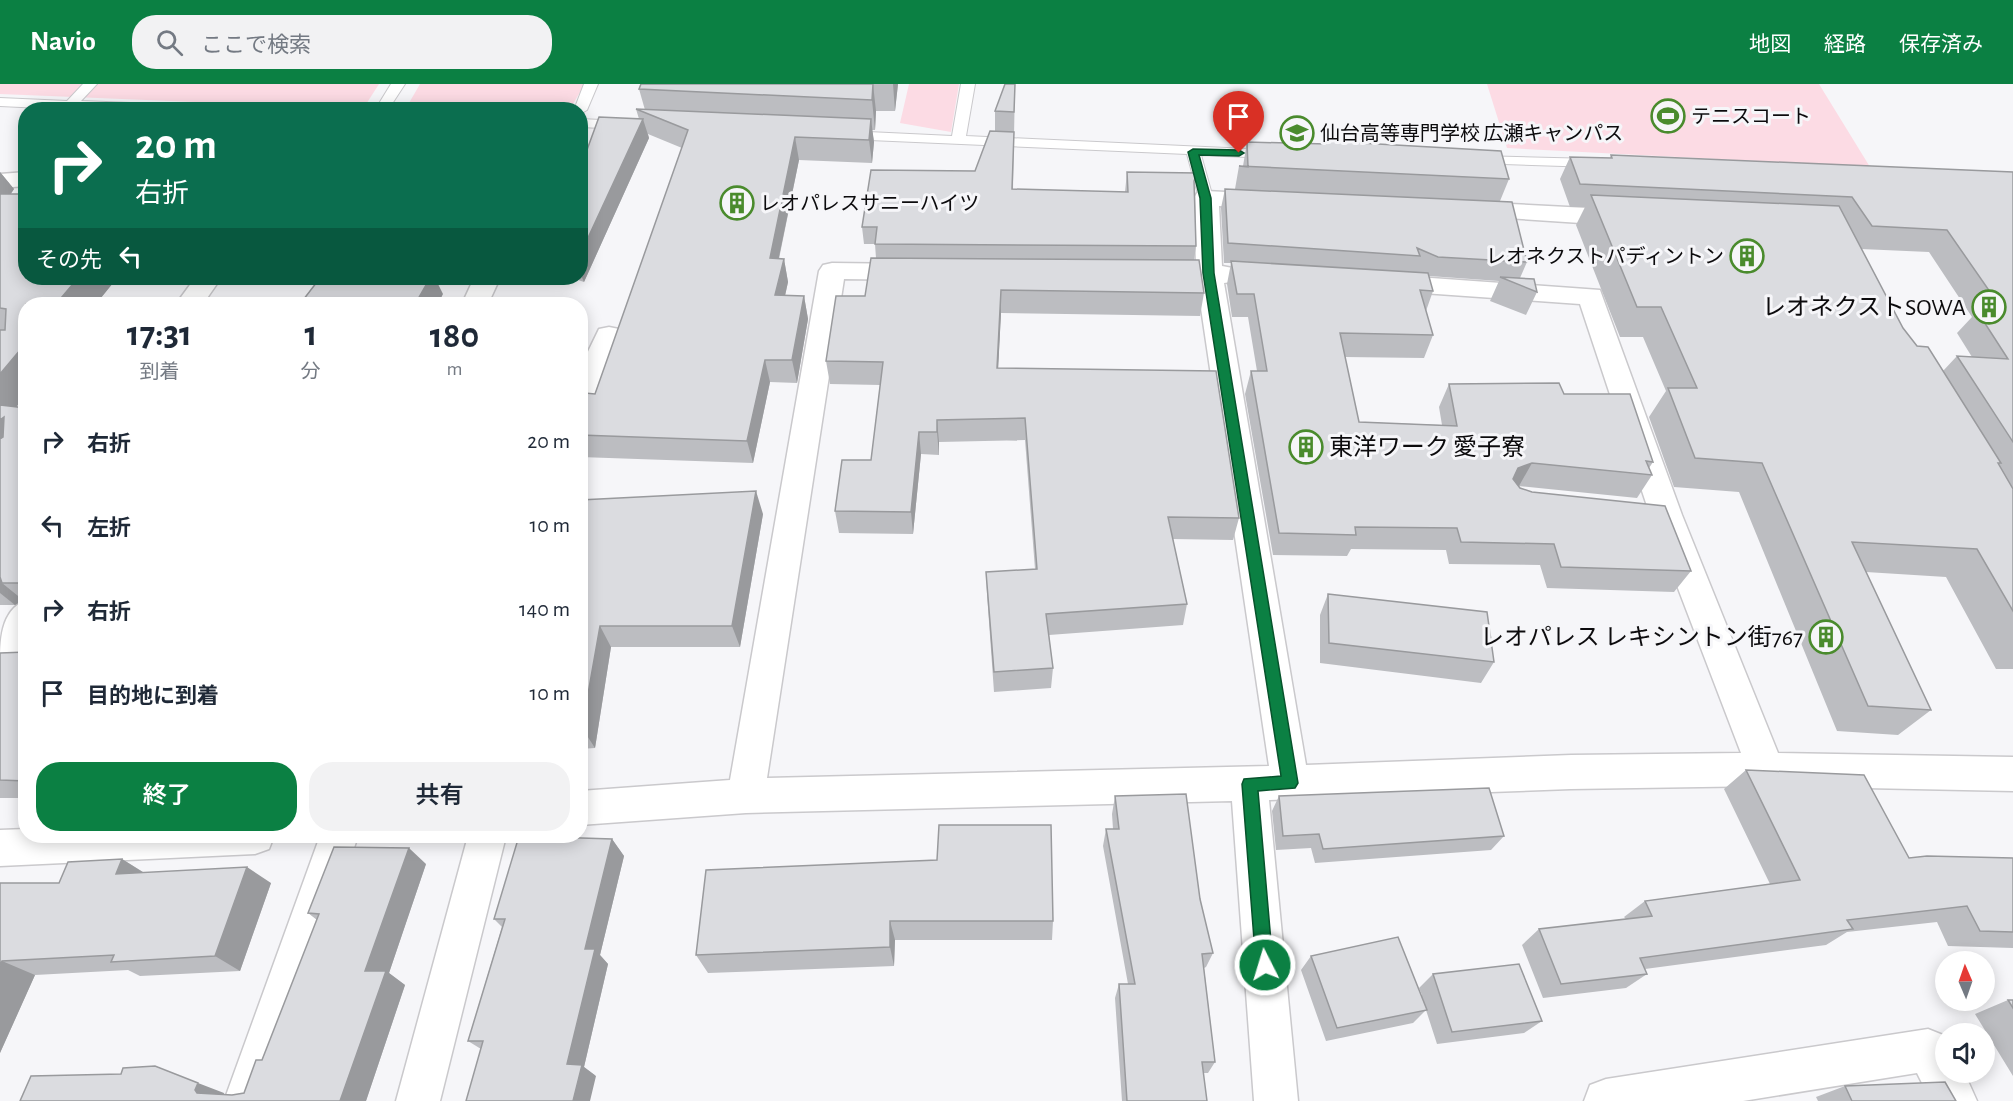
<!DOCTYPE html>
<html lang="ja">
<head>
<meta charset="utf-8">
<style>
  body { margin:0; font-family:"Alegreya Sans","Noto Sans JP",sans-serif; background:#f2f2f3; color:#1f2937; height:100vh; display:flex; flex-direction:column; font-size:22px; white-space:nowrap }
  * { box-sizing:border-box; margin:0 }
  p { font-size:20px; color:#747a83 }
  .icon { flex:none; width:33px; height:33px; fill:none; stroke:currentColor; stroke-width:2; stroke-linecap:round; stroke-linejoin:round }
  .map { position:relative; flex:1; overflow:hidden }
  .side { position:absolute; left:18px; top:213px; width:570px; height:546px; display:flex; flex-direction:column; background:#fff; border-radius:24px; box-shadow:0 3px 15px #0003 }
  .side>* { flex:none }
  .guide { position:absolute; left:18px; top:18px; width:570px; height:183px; border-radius:24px; box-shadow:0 3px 15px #0003; background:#0b6e4f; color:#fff; overflow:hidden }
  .needle { width:39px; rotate:358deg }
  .tools { position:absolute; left:1935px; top:867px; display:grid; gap:12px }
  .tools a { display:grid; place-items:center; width:60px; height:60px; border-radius:50%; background:#fff; box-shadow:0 3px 15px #0003; font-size:30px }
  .pin { position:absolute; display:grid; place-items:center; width:51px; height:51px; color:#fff; margin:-62px -26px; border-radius:50% 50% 50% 0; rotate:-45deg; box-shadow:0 0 6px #0007 }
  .pin .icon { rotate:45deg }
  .me { position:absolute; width:66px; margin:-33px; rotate:355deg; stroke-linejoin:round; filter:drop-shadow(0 0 4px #0008) }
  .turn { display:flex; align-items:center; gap:21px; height:126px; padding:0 18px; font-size:27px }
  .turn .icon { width:78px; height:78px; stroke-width:2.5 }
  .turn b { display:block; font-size:42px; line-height:51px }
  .then { display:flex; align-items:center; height:57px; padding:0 18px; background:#0003; gap:12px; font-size:22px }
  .eta { display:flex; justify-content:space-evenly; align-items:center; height:102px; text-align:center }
  .eta b { font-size:36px; font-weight:600; line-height:42px }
  .action { display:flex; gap:12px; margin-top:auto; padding:12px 18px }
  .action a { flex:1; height:69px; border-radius:24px; background:#0b8043; color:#fff; font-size:24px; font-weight:600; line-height:69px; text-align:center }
  .action a+a { background:#f2f2f3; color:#1f2937 }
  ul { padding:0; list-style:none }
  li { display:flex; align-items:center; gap:18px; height:84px; padding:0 18px }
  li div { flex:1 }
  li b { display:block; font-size:22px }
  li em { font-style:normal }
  header { display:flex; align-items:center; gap:36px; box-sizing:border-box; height:84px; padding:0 30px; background:#0b8043; color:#fff }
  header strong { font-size:28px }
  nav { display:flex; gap:33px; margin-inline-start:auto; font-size:21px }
  .search { width:420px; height:54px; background:#f2f2f3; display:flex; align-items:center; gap:15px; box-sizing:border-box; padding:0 21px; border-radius:24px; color:#747a83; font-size:22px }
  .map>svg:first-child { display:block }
  .green { fill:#fcdbe4 }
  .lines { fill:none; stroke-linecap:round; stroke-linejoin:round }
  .lane-casing { stroke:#cac9cc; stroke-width:2 }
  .street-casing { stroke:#cac9cc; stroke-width:3 }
  .lane { fill:#fff; fill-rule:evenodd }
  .street { fill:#fff; fill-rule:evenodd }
  .wall { fill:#bcbdc1; fill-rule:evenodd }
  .shaded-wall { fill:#999a9d }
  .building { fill:#dbdce0; stroke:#999a9d; stroke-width:1.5 }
  .route { fill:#0b8043; stroke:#07532c; stroke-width:1.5 }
  .labels { text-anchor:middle; stroke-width:6; stroke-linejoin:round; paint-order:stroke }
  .far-poi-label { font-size:20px; fill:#0c0b0d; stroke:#f6f6f9; text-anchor:start }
  .poi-label { font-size:24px; fill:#0c0b0d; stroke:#f6f6f9; text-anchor:end }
</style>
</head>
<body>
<header>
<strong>Navio</strong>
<div class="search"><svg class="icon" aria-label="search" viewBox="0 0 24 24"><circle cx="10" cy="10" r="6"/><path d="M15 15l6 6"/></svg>ここで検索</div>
<nav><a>地図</a><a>経路</a><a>保存済み</a></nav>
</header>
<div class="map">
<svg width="2013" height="1017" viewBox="0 0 2013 1017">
  <rect width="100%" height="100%" fill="#f6f6f9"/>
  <!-- green -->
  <path class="green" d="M0,0H379L363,25L0,10Z
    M420,0H585L570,25L405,26Z
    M909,0H959L951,48L900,39Z
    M1487,0H1819L1870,83L1507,64Z"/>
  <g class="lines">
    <defs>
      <path id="lane" d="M83,0H97L81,17L206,22L212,26H84L0,22V14L67,17Z
        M391,0H405L388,26H375Z
        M584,0H598L587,26L580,30V26H574Z
        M961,0H975L966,52L1270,66L1277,70L1270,74L1201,71L1213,114L1206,118L1199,114L1187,70L847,55L840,51L847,47L952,52Z
        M580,35L623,37L630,41L623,45L580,43Z
        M1479,72L1594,75L1601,79L1594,83L1474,79L1472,76Z"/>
      <path id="street" d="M26,88V102L0,104V90Z
        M1206,107L1266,110L1275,112L1278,117L1275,122L1266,124L1219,122L1222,182L1238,185L1242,191L1238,197L1224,199L1306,681L1571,671L1741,669L1650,431L1580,220L1380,206L1376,200L1380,194L1389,191L1600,206L1682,431L1778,669L2013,673V707L1766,702L1571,705L1269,716L1298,1017H1254L1232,717L746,729L580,741V707L730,696L819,187L823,181L832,179L913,180L922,182L926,188L922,194L913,196L844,195L767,694L1269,682L1197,197L1148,195L1144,189L1148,183L1196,181L1194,114L1197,109Z
        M1471,118L1626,126L1635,129L1638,134L1635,139L1626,142L1462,131L1459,126L1462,121Z
        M195,194H221L203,220H176Z
        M474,194H500L488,220H462Z
        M609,243L619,245L623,252L590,337L580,340V278H583L599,245Z
        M26,516C26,543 30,573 0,583C0,557 0,527 26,516Z
        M26,745V752H274L269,765L255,770L0,782V746Z
        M320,752H358L268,1017H224Z
        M468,752H506L440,1017H396Z
        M1928,945L1943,951L1946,955V988H1964L1977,1017H1931L1917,989L1743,1017H1584L1590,1001L1606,995Z"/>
    </defs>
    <!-- lane casing -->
    <use href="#lane" class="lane-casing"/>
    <!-- street casing -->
    <use href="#street" class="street-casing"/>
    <!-- lane -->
    <use href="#lane" class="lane"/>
    <!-- street -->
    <use href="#street" class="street"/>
  </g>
  <!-- wall -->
  <path class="wall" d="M641,0H898L895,27H876L875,46H872L874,58L872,79L799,76L779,175H784L788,198L785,212H804L808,235L797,299L770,298L753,379L580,373V317L595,310L682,64L648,50L649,54L584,198L572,194H580V85L639,35L636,25L645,26L639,5Z
    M1015,0L1013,105L1125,108L1127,88L1195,104L1196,162L1194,176L1204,209L1200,232L1001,229L998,284L1239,434L1233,456L1173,455L1187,520L1183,541L1049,551L1053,584L1051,604L994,608L987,510L986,488L1035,485L1025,356L939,358V371L921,370L913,450L839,449L835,427L871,376L880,301L830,300L826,277L865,212L876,174L875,160H864L862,143L975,87L995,47V27Z
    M1325,57L1509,95L1500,117L1527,178L1520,194L1537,208L1526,231L1490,217L1499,197L1429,192L1433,207L1426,227L1433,251L1424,274L1345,273L1359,338L1442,341L1439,323L1449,300L1564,310L1653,378L1649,384L1652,391L1637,414L1518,402L1520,404L1691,487L1674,508L1547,504L1540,481L1449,480L1446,466L1351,465L1347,472L1273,471L1245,310L1251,287H1257L1248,233H1232L1227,200L1231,179H1224L1221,124L1225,105H1235L1239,82H1243L1247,58L1324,60Z
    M1611,71L2013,88V585H1996L1946,493L1866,488L1931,626L1898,651L1837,647L1739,408L1674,403L1649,333L1666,307L1643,253H1620L1576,141L1585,123H1570L1560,95L1570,73L1610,74ZM1861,165L1929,168L1972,233L1957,249L1972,273L1957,272L1943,287L1917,262L1903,244Z
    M0,88L14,105L11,110L26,194H117L96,220H26L16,323L26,324V518L23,516L15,521H0Z
    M580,416L763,430L740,563H611L595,664L580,665Z
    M1328,510L1494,578L1481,599L1320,579V531Z
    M26,568V714H0V569Z
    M1746,686L1909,774H2013V864L1948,862L1937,838L1847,848L1826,861L1645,885L1647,890L1626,904L1543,914L1522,861L1539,845L1626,835L1624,833L1645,817L1770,800L1724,705Z
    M1115,712L1200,815L1213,869L1206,883L1204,884L1215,978L1208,989H1203L1207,1017H1122L1115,914L1119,900H1128L1103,762L1106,745H1113L1112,730Z
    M1279,712L1504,752L1491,766L1315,779L1311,764L1276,766L1272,727Z
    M612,755L624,772L600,871L608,880L584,983L596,992L481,965L468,957L502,843L494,835Z
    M122,775L143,788L271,799L240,887L140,892L128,886L35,891L0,969V799H59Z
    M426,780L389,889L405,901L366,1017H20L224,1009V1011H232L244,1009L262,976L317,836L308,829Z
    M706,786L1053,837L1052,856H895L894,882L708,889L696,871Z
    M1311,872L1422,911L1419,904L1433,890L1542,937L1524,949L1437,960L1426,926L1413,939L1326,957L1301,886Z
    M2008,916H2013V992L1975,930Z
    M1845,1002L1956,1017H1818L1816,1013Z"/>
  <!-- shaded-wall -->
  <path class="shaded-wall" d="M873,0L876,27L875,46L872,16Z
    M893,0H898L895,27Z
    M643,35L649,54L584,198L580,189V171Z
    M871,35L874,58L872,79L869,56Z
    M795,53L799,76L774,197L770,174Z
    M0,88L14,105L0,125Z
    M784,175L788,198L780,234L775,211Z
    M78,194H117L96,220H56Z
    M430,194H435L443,210L438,220L418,215Z
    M1001,206V229L997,307V284Z
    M804,212L808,235L797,299L792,276Z
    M26,259V311L6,336L0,373V290Z
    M765,276L770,298L753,379L747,357Z
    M937,336L939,358V371L937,348Z
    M919,348L921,370L913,450L911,428Z
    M1532,379L1519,402L1506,407L1518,384Z
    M756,407L763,430L740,563L732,542Z
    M0,492L2,499L23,516L15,521L0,509Z
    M600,542L611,563L595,664L582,644Z
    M612,755L624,772L600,871L608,880L584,983L596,992L590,1017H573L567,980L585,865Z
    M409,764L426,780L389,889L405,901L366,1017H340L365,887Z
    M122,775L149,792L116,790Z
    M247,783L271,799L240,887L215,872Z
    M890,837L895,856L894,882L890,863Z
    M2,877L35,891L0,969V882Z
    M198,999L224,1009L222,1016L197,1009L195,1006Z"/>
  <!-- building -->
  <path class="building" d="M641,0H873L872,16L639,5Z
    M1005,0H1015L1014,28L995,27Z
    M636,25L871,35L869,56L795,53L770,174L784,175L775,211L804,212L792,276H765L747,357L580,351V317L585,309L595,310L688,46Z
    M599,33L643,35L580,171V85Z
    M990,47L1014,48L1012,105L1128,108L1127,88L1197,89L1194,97L1196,162L875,160L877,143H862L871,86L975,87Z
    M1325,57L1501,67L1509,95L1239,82L1248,83L1247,58L1326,60Z
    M1611,71L2013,88V358L1957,272L2008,275L1977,227L2004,228L1947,146L1872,142L1852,113L1580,100L1570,73L1612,74Z
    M1225,105L1512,118L1527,178L1438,173L1417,164L1420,172L1228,159Z
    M0,110H26V194H78L56,220H26V259L0,290V246H5L6,225L0,224Z
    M1591,111L1839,122L1903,244L1917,262L1928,263L2001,379H1998L2013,405V527L1977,465L1852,458L1931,626L1868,622L1762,379L1695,374L1668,304H1697L1661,223H1637Z
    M871,174L1199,176L1204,209L1001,206L997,284L1216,287L1239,434L1168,433L1187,520L1046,530L1053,584L994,588L986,488L1037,485L1025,334L937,336V348H919L911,428L835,427L842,376H871L883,278L826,277L836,212H865Z
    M1231,177L1428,189L1433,207L1420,206L1433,251L1340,249L1359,338L1457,342L1449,300L1559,299L1564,310H1630L1653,378L1646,377L1652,391L1532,379L1518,384L1513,395L1520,404L1532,408L1665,422L1691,487L1561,483L1554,460L1461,458L1457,444L1355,443L1356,451L1279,449L1251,287H1267L1254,210H1237Z
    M1500,193L1534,195L1537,208Z
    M320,194H430L418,215L539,220H300Z
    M0,321L26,324V499H2L0,493V355L3,353L4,333L0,336Z
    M756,407L732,542H600L582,644L580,645V416Z
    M1328,510L1487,528L1494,578L1329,559Z
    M26,568V697L0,696V569Z
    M1746,686L1864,691L1909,774L1927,772L2013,774V848L1980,847L1967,822L1847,836L1853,845L1640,874L1647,890L1561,900L1539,845L1652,832L1645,817L1800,796Z
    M1489,704L1504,752L1323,765L1319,750L1283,752L1279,712Z
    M1186,710L1200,815L1213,869L1202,870L1215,978H1202L1207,1017H1127L1119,900H1135L1106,745H1119L1115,712Z
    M939,741H1051L1053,837H890V863L696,871L706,786L937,776Z
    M519,752L612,755L585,865H595L567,980L582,981L573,1017H466L483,957H468L505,835H494Z
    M334,763L409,764L365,887H386L340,1017H20L31,992L121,990L123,984L155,982L198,999L195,1006L197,1009L232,1011L244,1009L256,976H262L319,830L308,829Z
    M122,775L116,790L247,783L215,872L111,878L114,871L2,877L0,882V799H59L68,778Z
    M1398,853L1427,926L1337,944L1311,872Z
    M1519,880L1542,937L1452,948L1433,890Z
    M2008,916H2013V924Z
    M1945,998L1956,1017H1852L1845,1002Z"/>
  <!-- route -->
  <path class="route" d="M1193,65L1239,66L1244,69L1239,72L1199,71L1211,114L1214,189L1298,699L1295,704L1258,707L1273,881L1271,887L1265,890L1259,887L1256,881L1242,700L1244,695L1281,692L1203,189L1200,114L1188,68Z"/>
  <!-- icons -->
  <defs>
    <symbol id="stadium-ring" viewBox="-11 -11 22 22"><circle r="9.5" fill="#f6f6f9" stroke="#4a8b2d" stroke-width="1.5"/><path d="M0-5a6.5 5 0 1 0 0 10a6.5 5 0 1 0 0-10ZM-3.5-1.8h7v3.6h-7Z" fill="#4a8b2d"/></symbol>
    <symbol id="university-ring" viewBox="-11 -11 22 22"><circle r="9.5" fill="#f6f6f9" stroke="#4a8b2d" stroke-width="1.5"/><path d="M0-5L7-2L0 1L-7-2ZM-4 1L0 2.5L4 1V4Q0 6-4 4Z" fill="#4a8b2d"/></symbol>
    <symbol id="building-ring" viewBox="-11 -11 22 22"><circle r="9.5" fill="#f6f6f9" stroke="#4a8b2d" stroke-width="1.5"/><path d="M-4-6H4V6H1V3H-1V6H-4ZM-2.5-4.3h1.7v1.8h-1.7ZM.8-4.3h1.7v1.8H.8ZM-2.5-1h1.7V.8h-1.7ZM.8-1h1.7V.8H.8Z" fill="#4a8b2d"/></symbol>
  </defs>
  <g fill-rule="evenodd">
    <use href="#stadium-ring" x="1649" y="13" width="38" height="38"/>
    <use href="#university-ring" x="1278" y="30" width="38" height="38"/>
    <use href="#building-ring" x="718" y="100" width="38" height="38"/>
    <use href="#building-ring" x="1728" y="153" width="38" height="38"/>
    <use href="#building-ring" x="1970" y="204" width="38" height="38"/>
    <use href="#building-ring" x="1287" y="344" width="38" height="38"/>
    <use href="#building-ring" x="1807" y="534" width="38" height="38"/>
  </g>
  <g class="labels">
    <!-- far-poi labels -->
    <g class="far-poi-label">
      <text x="1691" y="39">テニスコート</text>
      <text x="1320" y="56">仙台高等専門学校 広瀬キャンパス</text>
      <text x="760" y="126">レオパレスサニーハイツ</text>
      <text x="1724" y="179" text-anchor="end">レオネクストパディントン</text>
    </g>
    <!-- poi labels -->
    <g class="poi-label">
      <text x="1966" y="231">レオネクストSOWA</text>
      <text x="1329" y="371" text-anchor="start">東洋ワーク 愛子寮</text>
      <text x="1803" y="561">レオパレス レキシントン街767</text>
    </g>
  </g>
</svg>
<div class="tools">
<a><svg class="needle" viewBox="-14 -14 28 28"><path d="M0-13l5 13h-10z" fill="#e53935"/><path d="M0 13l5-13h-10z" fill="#747a83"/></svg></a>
<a><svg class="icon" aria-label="sound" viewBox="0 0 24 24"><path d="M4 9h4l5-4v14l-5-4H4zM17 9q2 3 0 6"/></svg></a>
</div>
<div class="pin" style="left:1239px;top:69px;background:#d93025"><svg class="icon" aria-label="arrive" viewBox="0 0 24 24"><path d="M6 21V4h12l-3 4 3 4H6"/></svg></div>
<svg class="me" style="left:1265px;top:881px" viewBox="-20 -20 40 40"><circle r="17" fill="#0b8043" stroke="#fff" stroke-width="3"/><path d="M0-11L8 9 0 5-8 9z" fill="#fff"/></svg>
<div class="guide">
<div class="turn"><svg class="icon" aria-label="right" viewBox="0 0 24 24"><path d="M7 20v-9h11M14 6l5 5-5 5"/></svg><div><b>20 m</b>右折</div></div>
<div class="then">その先<svg class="icon" aria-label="left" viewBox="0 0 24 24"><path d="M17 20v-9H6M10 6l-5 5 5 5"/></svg></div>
</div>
<section class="side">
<div class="eta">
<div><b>17:31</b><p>到着</p></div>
<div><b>1</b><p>分</p></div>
<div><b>180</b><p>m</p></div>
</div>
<ul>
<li><svg class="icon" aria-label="right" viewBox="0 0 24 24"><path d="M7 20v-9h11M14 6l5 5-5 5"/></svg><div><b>右折</b></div><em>20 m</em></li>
<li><svg class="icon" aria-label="left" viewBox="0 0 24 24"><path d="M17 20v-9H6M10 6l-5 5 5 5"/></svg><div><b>左折</b></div><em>10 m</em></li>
<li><svg class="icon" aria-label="right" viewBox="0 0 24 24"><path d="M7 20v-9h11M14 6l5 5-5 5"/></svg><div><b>右折</b></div><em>140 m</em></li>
<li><svg class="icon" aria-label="arrive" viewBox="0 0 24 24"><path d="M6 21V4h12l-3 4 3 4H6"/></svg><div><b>目的地に到着</b></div><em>10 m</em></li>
</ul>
<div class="action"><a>終了</a><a>共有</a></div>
</section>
</div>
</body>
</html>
